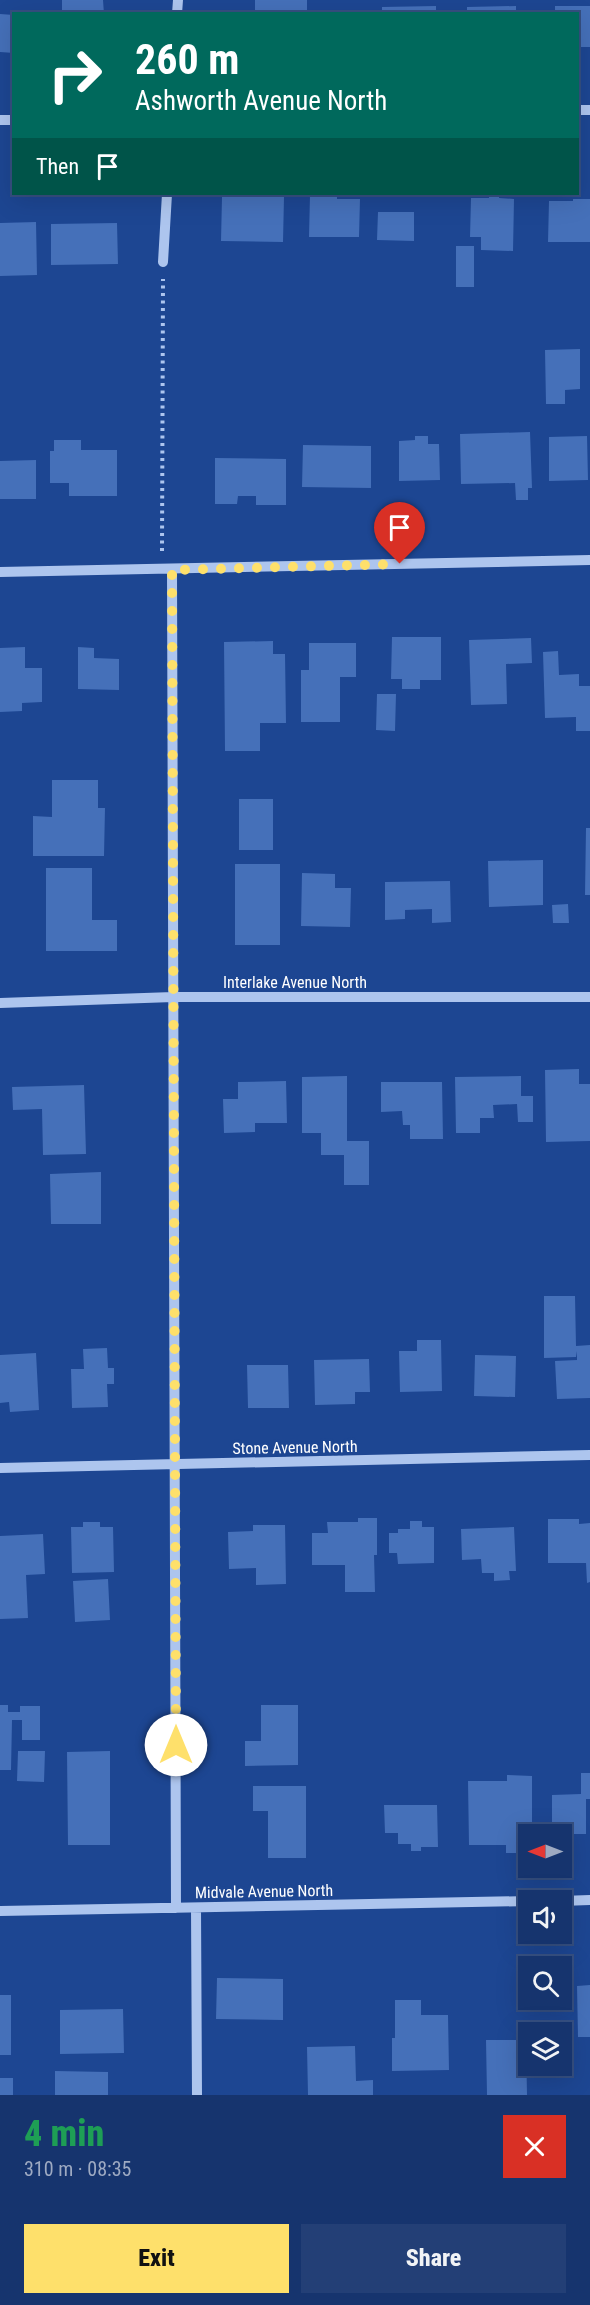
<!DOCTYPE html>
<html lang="en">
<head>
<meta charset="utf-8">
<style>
  body { margin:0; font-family:"Roboto Condensed",sans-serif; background:#233f76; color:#f1f3f6; height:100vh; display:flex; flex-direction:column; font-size:22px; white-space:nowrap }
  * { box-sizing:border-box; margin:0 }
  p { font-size:20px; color:#9eaac2 }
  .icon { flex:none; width:33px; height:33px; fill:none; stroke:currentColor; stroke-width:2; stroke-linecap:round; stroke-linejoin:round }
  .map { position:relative; height:2095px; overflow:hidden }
  .sheet { display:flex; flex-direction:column; background:#16346e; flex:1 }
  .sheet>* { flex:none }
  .banner { position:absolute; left:12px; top:12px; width:567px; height:183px; border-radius:0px; box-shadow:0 6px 24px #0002,0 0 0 2px #354f81; background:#00695c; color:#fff; overflow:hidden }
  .needle { width:39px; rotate:270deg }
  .controls { position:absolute; left:518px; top:1824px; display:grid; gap:12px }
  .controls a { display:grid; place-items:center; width:54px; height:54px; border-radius:0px; background:#16346e; box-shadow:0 6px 24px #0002,0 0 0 2px #354f81; font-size:30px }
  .pin { position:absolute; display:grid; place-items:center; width:51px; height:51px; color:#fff; margin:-62px -26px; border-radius:50% 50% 50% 0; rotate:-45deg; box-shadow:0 0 6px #0007 }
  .pin .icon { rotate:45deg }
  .me { position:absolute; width:66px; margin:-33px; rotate:0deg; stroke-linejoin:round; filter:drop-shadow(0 0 4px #0008) }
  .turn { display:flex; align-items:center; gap:21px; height:126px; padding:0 24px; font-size:27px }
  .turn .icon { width:78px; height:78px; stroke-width:2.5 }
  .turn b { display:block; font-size:42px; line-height:51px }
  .then { display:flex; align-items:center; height:57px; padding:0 24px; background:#0003; gap:12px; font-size:22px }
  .round { display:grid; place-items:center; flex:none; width:63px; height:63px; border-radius:0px; background:#233f76 }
  .head { display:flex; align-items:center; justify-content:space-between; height:102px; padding:0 24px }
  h1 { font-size:36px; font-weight:800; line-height:45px; color:#1e9e55 }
  .cta { display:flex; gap:12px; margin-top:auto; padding:12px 24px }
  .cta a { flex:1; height:69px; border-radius:0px; background:#fee06b; color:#111; font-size:24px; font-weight:800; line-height:69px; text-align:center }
  .cta a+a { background:#233f76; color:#f1f3f6 }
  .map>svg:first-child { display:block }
  .building { fill:#4570b9 }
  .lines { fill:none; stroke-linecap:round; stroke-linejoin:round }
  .path { stroke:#adc5ee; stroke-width:4; stroke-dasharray:3 4.5; stroke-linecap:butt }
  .minor { stroke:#adc5ee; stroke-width:10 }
  .route { stroke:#fee06b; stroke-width:10; stroke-dasharray:0 18 }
  .labels { text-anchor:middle; stroke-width:6; stroke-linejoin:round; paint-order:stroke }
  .street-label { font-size:16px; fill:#fff; stroke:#1d4692 }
</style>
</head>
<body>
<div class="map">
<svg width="590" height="2095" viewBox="0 0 590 2095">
  <rect width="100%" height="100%" fill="#1d4692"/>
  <!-- building -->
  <path class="building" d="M62,0H103L104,14H62Z
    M255,0H307V14H255Z
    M436,6V14H382V7Z
    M516,6V14H467V7Z
    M555,6H590V47H578V14H555Z
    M0,14L14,15V53L0,52Z
    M310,195H337V199H360L359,237H309Z
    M489,195H499V198L514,199L513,251L481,250V237H470L471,198H489Z
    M222,197H284L283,242L221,241Z
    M573,199H590V242H548L549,201H573Z
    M378,212H414V241L377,240Z
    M36,222L37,275L0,276V223Z
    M117,223L118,264L51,265V224Z
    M456,246H474V287H456Z
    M580,349V389L565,390V404H546L545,350Z
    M530,432L532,488H528V500H516L515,483L461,484L460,434Z
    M415,436H428V444H439L440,480L399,481V441L415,440Z
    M587,436L588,480L549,481V437Z
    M54,440H81V450H117V496H69V483H50V451H54Z
    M303,445L371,446V488L302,487Z
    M215,458L286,459V505H256V496H238L237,504H215Z
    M36,460V499H0V461Z
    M392,637H441V680H420V689H402V679H391Z
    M531,638L532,663L506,664L507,704L471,705L469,640Z
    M273,641V654H285L286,723H260V751H225L224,642Z
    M309,643H356V677H340V722H301V670H309Z
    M25,647V668H42V702L22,703V711L0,712V648Z
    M78,647L94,648V658L119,659V690L78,689Z
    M558,651L559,675L579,674V686H590V731H576V717L545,718L543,652Z
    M377,694H396L395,731L376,730Z
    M52,780H98V808H105L104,856H33V816L52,817Z
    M239,799H273V850H239Z
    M586,828H590V895H585Z
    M543,860V905L489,907L488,861Z
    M235,864H280V945H235Z
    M46,868H92V920H117V951H46Z
    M302,873L335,874V888H351L350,927L301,926Z
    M450,881L451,922L432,923V909L405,910V919L385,920V882Z
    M568,904L569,923H553L552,905Z
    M579,1069V1084H590V1141L546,1142L545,1070Z
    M347,1076V1141H369V1185H344V1155H321V1133H302V1077Z
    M521,1076V1096H533V1122H518L517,1104L493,1105L494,1118H480V1133H456L455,1077Z
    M286,1081L287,1123H255V1132L224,1133L223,1099H238V1082Z
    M381,1082H442L443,1139H410V1125H403L402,1111L381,1112Z
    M84,1085L86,1154L43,1155L42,1109L13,1110L12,1087Z
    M101,1172V1224H51L50,1174Z
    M544,1296H575L576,1346L590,1345V1398L557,1399L555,1361L577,1360V1351L576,1357L544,1358Z
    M417,1340H441L442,1391L400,1392L399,1351H417Z
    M107,1348L108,1368H114V1384H107L108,1407L72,1408L71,1369H84L83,1349Z
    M36,1353L39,1410L10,1412L9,1402L0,1403V1355Z
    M475,1355L516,1356L515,1397L474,1396Z
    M369,1359L370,1392H355V1404L315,1405L314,1360Z
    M247,1365H288L289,1408H248Z
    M358,1518H377V1555H374L375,1592H345V1565H312V1533H328L327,1522H358Z
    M548,1519H579V1524L590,1523V1582L587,1583L586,1563H548Z
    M410,1521H422V1527H434V1563L398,1564L397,1553H389V1533H398V1529H410Z
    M83,1522H100V1527H113L114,1572L72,1573L71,1527H83Z
    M253,1525H285L286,1584L256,1585V1568L229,1569L228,1532L253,1531Z
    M514,1527L516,1571H509L510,1580L494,1581V1573H482L481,1559L462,1560L461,1529Z
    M43,1534L45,1574L26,1575L28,1618L0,1619V1536Z
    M108,1579L110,1620L75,1622L73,1581Z
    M0,1705H8V1712H20V1706H40V1740H22V1720H12L11,1770H0Z
    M261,1705H298V1765L245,1766V1741H261Z
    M18,1751H45L44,1782L17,1781Z
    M110,1751V1845H68L67,1752Z
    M581,1773H590V1799H586V1834H573V1837L566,1838V1834H552V1795L581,1794Z
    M507,1775L532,1776V1832H526V1853H506V1845H469L468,1781H507Z
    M253,1786H306V1858H268V1811H253Z
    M384,1805H437L438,1847H421V1851H411V1844H398V1833H385Z
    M217,1978L283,1979V2020L216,2019Z
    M590,1985V2037H578L577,1986Z
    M0,1995H11V2055H0Z
    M395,2000H421V2015H448L449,2070L392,2071V2038H395Z
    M123,2009L124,2053L60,2054V2010Z
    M486,2040H526L527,2095H487Z
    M355,2046L356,2081L373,2080V2095H308L307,2047Z
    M55,2071L108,2072V2095H55Z
    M0,2078H13V2095H0Z"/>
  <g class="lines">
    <!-- path -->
    <path class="path" d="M162,551L163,279"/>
    <!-- minor -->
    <path class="minor" d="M177,14L178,0
      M578,110H590
      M0,120H14
      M163,262L167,194
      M172,570L176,1908
      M0,572L590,560
      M0,1003L173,997H590
      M0,1468L590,1455
      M561,1901L590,1900
      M196,1908L197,2095
      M0,1911L528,1901"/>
  </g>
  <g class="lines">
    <!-- route -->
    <path class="route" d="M176,1745L172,570L400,564"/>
  </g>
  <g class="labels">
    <!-- street labels -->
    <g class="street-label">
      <text x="295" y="988">Interlake Avenue North</text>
      <text transform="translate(295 1447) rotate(-1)" y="6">Stone Avenue North</text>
      <text transform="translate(264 1891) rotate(-1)" y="6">Midvale Avenue North</text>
    </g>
  </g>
</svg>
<div class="controls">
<a><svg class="needle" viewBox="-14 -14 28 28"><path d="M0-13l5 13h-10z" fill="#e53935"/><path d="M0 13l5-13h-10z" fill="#9eaac2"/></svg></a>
<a><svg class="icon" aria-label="sound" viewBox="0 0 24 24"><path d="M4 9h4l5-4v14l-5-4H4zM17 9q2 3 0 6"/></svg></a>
<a><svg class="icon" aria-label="search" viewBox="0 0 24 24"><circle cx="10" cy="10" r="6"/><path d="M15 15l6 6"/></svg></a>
<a><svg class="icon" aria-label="layers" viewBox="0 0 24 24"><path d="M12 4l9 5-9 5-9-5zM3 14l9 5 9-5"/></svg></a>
</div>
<div class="pin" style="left:400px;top:564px;background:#d93025"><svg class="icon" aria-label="arrive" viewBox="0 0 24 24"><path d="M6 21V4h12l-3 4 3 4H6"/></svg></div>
<svg class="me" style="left:176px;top:1745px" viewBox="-20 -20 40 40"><circle r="19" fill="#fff"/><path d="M0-13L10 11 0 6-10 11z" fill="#fee06b"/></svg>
<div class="banner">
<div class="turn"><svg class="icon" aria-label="right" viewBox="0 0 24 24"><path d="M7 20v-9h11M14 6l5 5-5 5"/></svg><div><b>260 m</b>Ashworth Avenue North</div></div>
<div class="then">Then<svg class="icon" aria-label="arrive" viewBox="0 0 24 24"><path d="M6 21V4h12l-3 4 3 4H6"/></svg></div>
</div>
</div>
<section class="sheet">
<div class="head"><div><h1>4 min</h1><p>310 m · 08:35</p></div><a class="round" style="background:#d93025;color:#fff"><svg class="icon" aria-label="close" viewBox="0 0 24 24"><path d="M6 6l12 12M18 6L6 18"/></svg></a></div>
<div class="cta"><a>Exit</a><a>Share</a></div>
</section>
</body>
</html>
